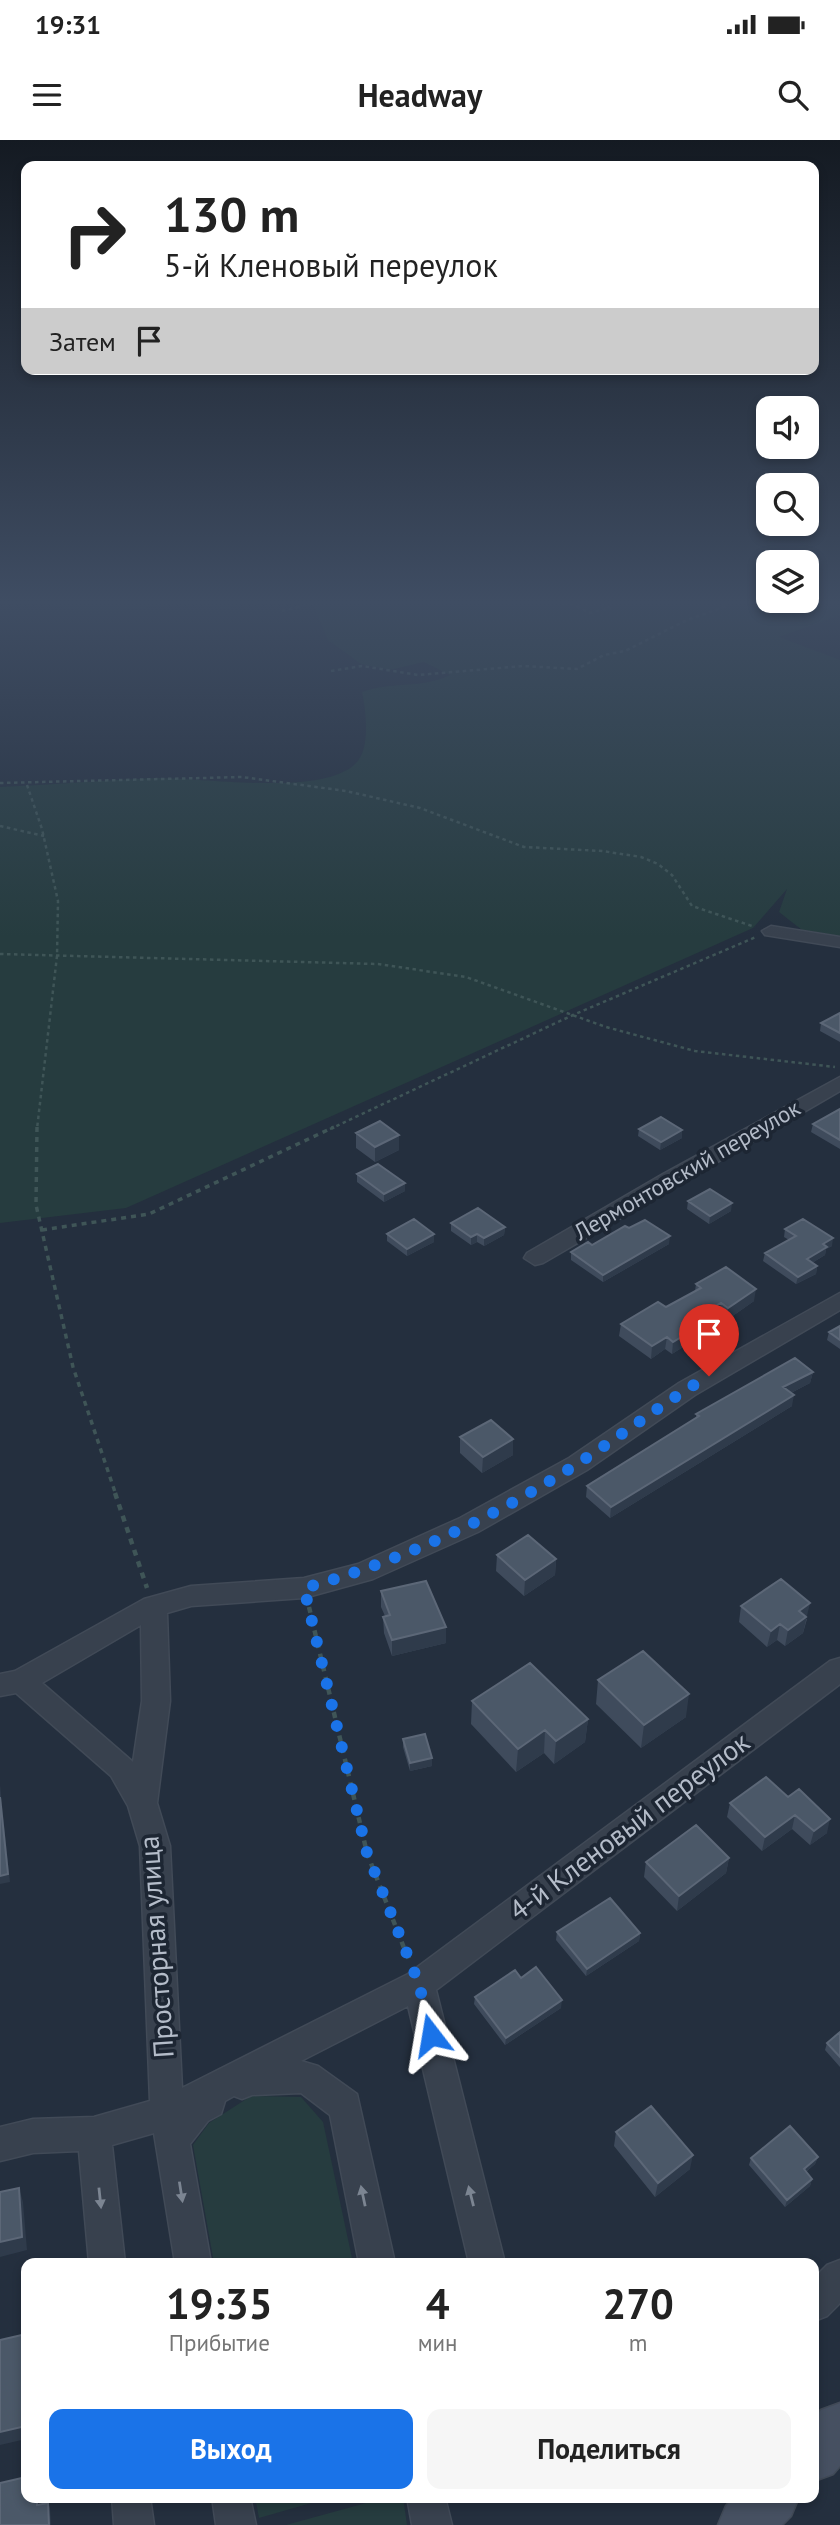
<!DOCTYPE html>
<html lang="ru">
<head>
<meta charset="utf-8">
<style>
  body { margin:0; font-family:"PT Sans",sans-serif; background:#f6f6f6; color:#222; height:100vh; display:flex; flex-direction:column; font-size:26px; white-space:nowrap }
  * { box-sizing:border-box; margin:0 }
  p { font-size:23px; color:#767676 }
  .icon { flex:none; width:38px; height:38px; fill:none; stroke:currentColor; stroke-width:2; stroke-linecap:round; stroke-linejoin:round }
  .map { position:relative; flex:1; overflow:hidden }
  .side { position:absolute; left:21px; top:2118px; width:798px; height:245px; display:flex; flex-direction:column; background:#fff; border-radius:14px; box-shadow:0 4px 10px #0003 }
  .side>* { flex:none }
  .top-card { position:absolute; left:21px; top:21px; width:798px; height:214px; border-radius:14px; box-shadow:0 4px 10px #0003; background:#fff; color:#222; overflow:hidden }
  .controls { position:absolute; left:756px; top:256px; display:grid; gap:14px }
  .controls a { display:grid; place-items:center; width:63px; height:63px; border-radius:14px; background:#fff; box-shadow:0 4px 10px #0003; font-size:35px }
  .pin { position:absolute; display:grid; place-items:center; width:60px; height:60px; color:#fff; margin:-72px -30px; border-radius:50% 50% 50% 0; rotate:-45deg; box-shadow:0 0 7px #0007 }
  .pin .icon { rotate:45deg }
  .me { position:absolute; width:77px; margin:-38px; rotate:346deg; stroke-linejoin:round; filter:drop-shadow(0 0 5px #0008) }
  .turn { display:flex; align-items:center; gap:24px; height:147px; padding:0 28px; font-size:32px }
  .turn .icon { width:91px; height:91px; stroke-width:2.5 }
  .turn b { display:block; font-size:49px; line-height:60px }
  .then { display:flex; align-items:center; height:66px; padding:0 28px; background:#0003; gap:14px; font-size:26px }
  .eta { display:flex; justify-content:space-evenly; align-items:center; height:119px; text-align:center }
  .eta b { font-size:42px; font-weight:700; line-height:49px }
  .action { display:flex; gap:14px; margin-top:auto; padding:14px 28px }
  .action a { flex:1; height:80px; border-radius:14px; background:#1a73e8; color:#fff; font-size:28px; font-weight:700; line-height:80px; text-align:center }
  .action a+a { background:#f6f6f6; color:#222 }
  .status { display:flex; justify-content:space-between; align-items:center; height:49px; padding:0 35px; background:#fff; direction:ltr }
  .status svg { height:19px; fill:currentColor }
  header { display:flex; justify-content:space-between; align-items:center; height:91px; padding:0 28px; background:#fff; font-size:32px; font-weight:700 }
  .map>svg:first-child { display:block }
  .green { fill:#263c3f }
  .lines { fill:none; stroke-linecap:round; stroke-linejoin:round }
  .minor-casing { stroke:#414a57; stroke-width:3 }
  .secondary-casing { stroke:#414a57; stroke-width:3 }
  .path-far3 { stroke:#3f5557; stroke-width:2.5; stroke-dasharray:3.5 3.5; stroke-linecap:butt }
  .path-far2 { stroke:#3f5557; stroke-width:3.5; stroke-dasharray:5 5; stroke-linecap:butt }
  .path-far1 { stroke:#3f5557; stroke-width:4.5; stroke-dasharray:6 6; stroke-linecap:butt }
  .path { stroke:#3f5557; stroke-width:5; stroke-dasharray:8 8; stroke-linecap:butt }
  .minor { fill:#38414e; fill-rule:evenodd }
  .secondary { fill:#465061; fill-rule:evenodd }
  .wall { fill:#3f4b5c }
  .shaded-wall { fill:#2f3b4b }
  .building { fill:#4b5868; stroke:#5c6777; stroke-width:2 }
  .oneway { fill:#7c8592 }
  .route { stroke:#1a73e8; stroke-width:12; stroke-dasharray:0 21.6 }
  .labels { text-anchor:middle; stroke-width:7; stroke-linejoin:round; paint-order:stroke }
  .street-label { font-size:23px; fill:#b4bcc9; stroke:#1d2633 }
  .near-street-label { font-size:28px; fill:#b4bcc9; stroke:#1d2633 }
</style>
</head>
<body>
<div class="status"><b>19:31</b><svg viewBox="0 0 49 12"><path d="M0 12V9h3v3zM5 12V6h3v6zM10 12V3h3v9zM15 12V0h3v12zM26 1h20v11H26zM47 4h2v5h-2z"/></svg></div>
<header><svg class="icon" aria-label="menu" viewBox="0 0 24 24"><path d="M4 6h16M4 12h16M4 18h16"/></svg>Headway<svg class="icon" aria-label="search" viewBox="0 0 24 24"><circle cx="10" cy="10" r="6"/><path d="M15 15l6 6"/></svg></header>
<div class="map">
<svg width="840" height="2385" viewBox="0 0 840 2385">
  <rect width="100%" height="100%" fill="#242f3e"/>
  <!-- green -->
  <path class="green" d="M46,463H241C226,474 209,464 193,464C145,465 93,479 46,463Z
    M312,463H840V475L779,497L840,520V796L802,790L779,772L787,749L753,788L126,1068L0,1083V647C52,645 103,640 155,638C202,637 321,657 355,624C371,610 366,571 362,552C391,541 422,549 450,535L424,522L390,530L361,524L328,500Z
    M251,1956L301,1957L323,1982L353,2123H214L193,2005L209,1983Z
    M255,2357H332L259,2378Z
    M388,2357H403L407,2385H286Z"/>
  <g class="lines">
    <defs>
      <path id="minor" d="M771,786L840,797V807L765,795L762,791Z
        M840,937V951L543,1123L535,1125L524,1118L527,1113L663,1034Z
        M840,1153V1170L695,1255L587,1330L478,1392L373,1439L304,1458L191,1466L167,1473L170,1561L157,1663L170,1706L182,1948L408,1834L830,1521L840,1518V1544L436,1850L505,2123H469L408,1866L301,1921L318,1926L357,1954L395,2123H359L330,1975L301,1953L252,1955L242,1959L234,1956L225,1961L221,1974L208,1981L190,2004L211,2123H175L154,1993L112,2005L125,2123H89L79,2011L33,2013L0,2021V1987L33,1979L94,1977L150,1961L140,1706L128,1666L111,1636L16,1553L0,1556V1534L15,1531L144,1459L191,1446L304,1438L358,1424L460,1378L569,1318L679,1243ZM141,1485L142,1561L133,1622L42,1543Z
        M840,2120V2163L827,2176L814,2181V2138L827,2125Z
        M112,2357H150L154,2385H114Z
        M212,2357H250L256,2385H216Z
        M407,2357H445L452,2385H412Z"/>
      <path id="secondary" d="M840,2263V2326L833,2334L814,2341V2278L821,2270Z
        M734,2357H799L791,2376L782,2385H718L726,2366Z"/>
    </defs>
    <!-- minor casing -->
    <use href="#minor" class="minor-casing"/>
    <!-- secondary casing -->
    <use href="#secondary" class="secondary-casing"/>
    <!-- path-far3 -->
    <path class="path-far3" d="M549,463L572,464L590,473L610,468L597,463
      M282,471L314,463
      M331,531L362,526L418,535L523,526L577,529L604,515L625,511L687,480L727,466L724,463
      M0,643L242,637L346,651L420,668L524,707L602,711L641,717L658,724L672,735L692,766L755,787
      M27,645L42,689L58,761L57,816L37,989
      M0,686L44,696
      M0,814L378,824L466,837L606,887L695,911L835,927
      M330,989L573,875L756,797"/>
    <!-- path-far2 -->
    <path class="path-far2" d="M37,987L36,1065L73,1227L116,1355
      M42,1090L149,1074L334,987"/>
    <!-- path-far1 -->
    <path class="path-far1" d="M115,1353L147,1448
      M309,1467L367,1713L406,1813"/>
    <!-- path -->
    <path class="path" d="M406,1811L409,1819"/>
    <!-- minor -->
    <use href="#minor" class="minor"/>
    <!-- secondary -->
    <use href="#secondary" class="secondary"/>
  </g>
  <!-- wall -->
  <path class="wall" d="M840,873V902L820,891L821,883Z
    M840,969V1009L811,992L813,984Z
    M639,989L682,990V998L660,1010L638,996Z
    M356,993L399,1010L375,1022L356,1008Z
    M357,1034L405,1043V1051L384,1062L357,1042Z
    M688,1061L731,1071L709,1084L687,1069Z
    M451,1083L505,1087L504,1095L484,1106L477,1102L471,1105L451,1091Z
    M629,1088L669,1104L603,1142L571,1120V1112L592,1105Z
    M785,1089L832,1106L826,1109L825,1115L812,1123L817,1126L816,1134L796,1144L763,1121L765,1113L789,1100L784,1097Z
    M387,1094L434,1102L407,1116L387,1101Z
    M696,1144L754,1161L727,1180L719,1175L696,1188L694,1200L672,1214L665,1209L651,1219L619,1196L621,1184L666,1167L695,1151Z
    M840,1186V1209L827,1200L829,1192Z
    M813,1232L810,1243L791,1253L792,1266L610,1378L586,1357L587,1346L696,1278V1274Z
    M460,1297L513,1299V1315L482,1333L460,1313Z
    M497,1415L556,1419L555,1435L524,1456L496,1431Z
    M381,1451L446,1487V1503L392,1516L384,1493L383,1477L385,1476L381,1467Z
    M741,1466L807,1479L803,1493L785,1506L777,1500L767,1507L739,1482Z
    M598,1540L686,1577L641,1608L596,1564Z
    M472,1561L588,1579L585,1602L554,1624L544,1613L516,1632L471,1584Z
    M403,1599L432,1626L410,1631L403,1607Z
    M766,1637L827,1693L810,1705L792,1689L762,1711L727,1677L730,1663Z
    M729,1718L726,1733L677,1771L644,1737L646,1722Z
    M557,1792L640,1793L639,1801L586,1836L556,1800Z
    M521,1838L561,1868L505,1905L474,1864L475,1857Z
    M840,1892V1927L825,1910L827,1903Z
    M616,1992L690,2029L655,2057L614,2006Z
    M818,2017L815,2024L806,2032L812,2039L810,2046L785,2067L749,2025L751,2018Z"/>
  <!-- shaded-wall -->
  <path class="shaded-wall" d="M682,990V998L660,1010L661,1002Z
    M399,995V1010L375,1022V1007Z
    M405,1043V1051L384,1062V1054Z
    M732,1063L731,1071L709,1084L710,1076Z
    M505,1087L504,1095L484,1106V1098Z
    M434,1094V1102L407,1116V1109Z
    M477,1094V1102L471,1105V1097Z
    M670,1096L669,1104L603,1142V1135Z
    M833,1098L832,1106L826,1109L825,1115L805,1127L807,1119L823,1104Z
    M817,1126L816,1134L796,1144L798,1137Z
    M756,1149L754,1161L727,1180L728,1168Z
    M721,1163L719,1175L696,1188L694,1200L672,1214L673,1202L687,1182Z
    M667,1197L665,1209L651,1219L652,1206Z
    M813,1232L810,1243L781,1258L783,1247Z
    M794,1255L792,1266L610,1378L611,1367Z
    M513,1299V1315L482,1333L483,1317Z
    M556,1419L555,1435L524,1456L525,1440Z
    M810,1463L803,1493L785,1506L788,1490L799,1471Z
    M780,1484L777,1500L767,1507L771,1491Z
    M446,1487V1503L392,1516V1500Z
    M689,1554L686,1577L641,1608L644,1585Z
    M588,1579L585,1602L554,1624L556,1601Z
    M545,1590L544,1613L516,1632L518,1609Z
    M432,1618V1626L410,1631V1623Z
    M0,1645L10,1742L0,1744Z
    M795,1675L792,1689L762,1711L765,1697Z
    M830,1679L827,1693L810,1705L814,1691Z
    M729,1718L726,1733L677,1771L679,1756Z
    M640,1793L639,1801L586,1836L587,1829Z
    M562,1860L561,1868L505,1905L506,1898Z
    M693,2015L690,2029L655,2057L658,2043Z
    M818,2017L815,2024L801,2036L804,2029Z
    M812,2039L810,2046L785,2067L787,2060Z
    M19,2048L23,2062L27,2110L0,2117V2102Z
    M26,2286V2299L0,2305V2292Z
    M48,2363L50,2368L51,2385H49Z"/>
  <!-- building -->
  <path class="building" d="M840,873V893L821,883Z
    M840,969V1000L813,984Z
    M661,977L682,990L661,1002L639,989Z
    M380,981L399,995L375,1007L356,993Z
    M378,1024L405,1043L384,1054L357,1034Z
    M710,1049L732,1063L710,1076L688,1061Z
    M478,1068L505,1087L484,1098L477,1094L471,1097L451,1083Z
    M414,1079L434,1094L407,1109L387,1094Z
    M803,1079L833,1098L823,1104L827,1107L807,1119L817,1126L798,1137L765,1113L796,1096L785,1089Z
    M645,1080L670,1096L603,1135L571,1112L588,1102L592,1105L625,1086L629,1088Z
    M726,1127L756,1149L728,1168L721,1163L687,1182L696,1188L673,1202L667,1197L652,1206L621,1184L658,1162L666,1167L701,1148L696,1144Z
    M840,1186V1200L829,1192Z
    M795,1218L813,1232L783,1247L794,1255L611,1367L587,1346L699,1276L696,1274Z
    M491,1280L513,1299L483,1317L460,1297Z
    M528,1395L556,1419L525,1440L497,1415Z
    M781,1439L810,1463L799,1471L806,1477L788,1490L780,1484L771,1491L741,1466Z
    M426,1441L446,1487L392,1500L383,1477L390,1475L381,1451Z
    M643,1511L689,1554L644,1585L598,1540Z
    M530,1523L588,1579L556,1601L545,1590L518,1609L472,1561Z
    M425,1594L432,1618L410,1623L403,1599Z
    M766,1637L788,1657L799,1649L830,1679L814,1691L795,1675L765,1697L730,1663Z
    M0,1657L8,1734L0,1736Z
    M696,1685L729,1718L679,1756L646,1722Z
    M610,1758L640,1793L587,1829L557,1792Z
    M536,1827L562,1860L506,1898L475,1857L515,1830L521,1838Z
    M840,1892V1917L827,1903Z
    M651,1966L693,2015L658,2043L616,1992Z
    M790,1986L818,2017L804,2029L812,2039L787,2060L751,2018Z
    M19,2048L22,2097L0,2102V2052Z
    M26,2194V2286L0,2292V2200Z
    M26,2337V2357H37V2365L48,2363L49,2385H0V2343Z"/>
  <!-- one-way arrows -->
  <defs><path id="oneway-solid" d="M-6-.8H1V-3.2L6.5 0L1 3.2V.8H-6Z" transform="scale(1.75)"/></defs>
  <g class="oneway">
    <use href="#oneway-solid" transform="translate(181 2052) rotate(81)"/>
    <use href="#oneway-solid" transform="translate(363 2056) rotate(-102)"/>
    <use href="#oneway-solid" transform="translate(471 2056) rotate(-104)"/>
    <use href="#oneway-solid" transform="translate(100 2058) rotate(84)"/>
  </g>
  <!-- sky -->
  <linearGradient id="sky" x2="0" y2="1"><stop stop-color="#141a22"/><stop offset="0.58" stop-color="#3f4d63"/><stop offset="1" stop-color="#3f4d63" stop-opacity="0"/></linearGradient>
  <rect width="840" height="797" fill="url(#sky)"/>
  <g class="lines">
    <!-- route -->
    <path class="route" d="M431,1895L419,1844L367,1713L304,1448C401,1421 496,1377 580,1322C624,1294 664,1262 709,1236"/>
  </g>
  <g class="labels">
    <!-- street labels -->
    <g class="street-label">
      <text transform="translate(687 1030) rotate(-30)" y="8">Лермонтовский переулок</text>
    </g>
    <!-- near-street labels -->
    <g class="near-street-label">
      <text transform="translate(629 1686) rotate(-37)" y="10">4-й Кленовый переулок</text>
      <text transform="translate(156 1807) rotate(-94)" y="10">Просторная улица</text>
    </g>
  </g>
</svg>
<div class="controls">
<a><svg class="icon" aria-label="sound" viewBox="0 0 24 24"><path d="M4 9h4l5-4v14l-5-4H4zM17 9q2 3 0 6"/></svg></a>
<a><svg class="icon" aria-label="search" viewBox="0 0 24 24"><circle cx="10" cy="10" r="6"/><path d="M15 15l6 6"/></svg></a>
<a><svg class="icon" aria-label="layers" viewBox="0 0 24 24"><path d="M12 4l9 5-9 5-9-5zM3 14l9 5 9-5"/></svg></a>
</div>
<div class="pin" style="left:709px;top:1236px;background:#d93025"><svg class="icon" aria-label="arrive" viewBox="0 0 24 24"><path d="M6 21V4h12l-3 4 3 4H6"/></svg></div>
<svg class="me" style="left:431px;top:1895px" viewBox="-20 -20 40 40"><path d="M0-17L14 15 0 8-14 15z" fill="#1a73e8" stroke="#fff" stroke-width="4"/></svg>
<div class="top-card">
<div class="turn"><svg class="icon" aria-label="right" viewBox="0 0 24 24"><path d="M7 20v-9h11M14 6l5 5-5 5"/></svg><div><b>130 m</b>5-й Кленовый переулок</div></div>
<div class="then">Затем<svg class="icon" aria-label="arrive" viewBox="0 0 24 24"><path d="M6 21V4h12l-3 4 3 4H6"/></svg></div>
</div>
<section class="side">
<div class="eta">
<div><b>19:35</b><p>Прибытие</p></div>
<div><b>4</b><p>мин</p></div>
<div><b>270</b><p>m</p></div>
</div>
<div class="action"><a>Выход</a><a>Поделиться</a></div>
</section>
</div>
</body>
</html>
